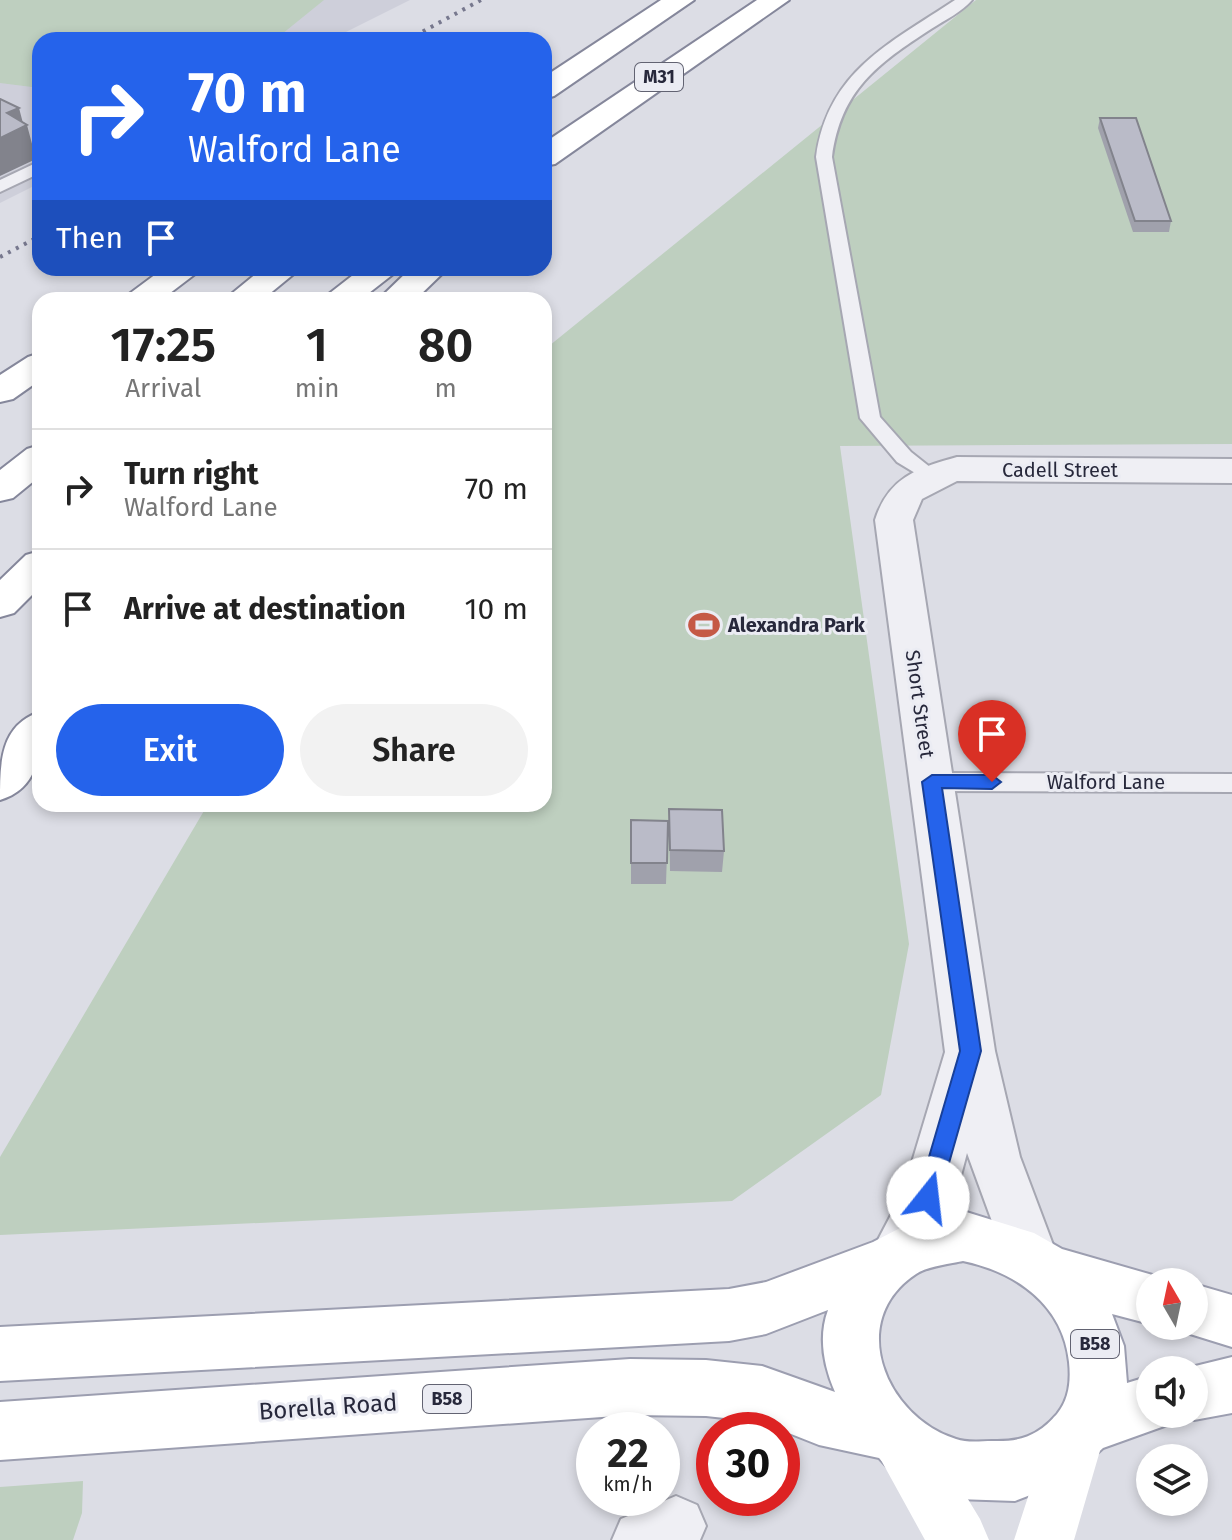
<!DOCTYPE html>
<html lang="en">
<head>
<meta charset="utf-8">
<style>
  body { margin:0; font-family:"Fira Sans",sans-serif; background:#f2f2f2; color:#222; height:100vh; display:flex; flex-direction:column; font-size:30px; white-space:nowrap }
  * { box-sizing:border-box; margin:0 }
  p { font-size:26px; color:#767676 }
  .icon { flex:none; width:44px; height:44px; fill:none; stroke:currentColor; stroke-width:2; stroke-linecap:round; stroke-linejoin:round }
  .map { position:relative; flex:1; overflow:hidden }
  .drawer { position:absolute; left:32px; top:292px; width:520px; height:520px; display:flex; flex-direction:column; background:#fff; border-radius:24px; box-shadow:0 4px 12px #0003 }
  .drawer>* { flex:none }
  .banner { position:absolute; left:32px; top:32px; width:520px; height:244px; border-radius:24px; box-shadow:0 4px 12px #0003; background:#2563eb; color:#fff; overflow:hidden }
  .needle { width:52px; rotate:351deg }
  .fabs { position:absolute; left:1136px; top:1268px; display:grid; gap:16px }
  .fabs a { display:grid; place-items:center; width:72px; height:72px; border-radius:50%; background:#fff; box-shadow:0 4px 12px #0003; font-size:40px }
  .speed { position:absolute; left:576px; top:1412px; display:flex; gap:16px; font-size:40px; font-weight:700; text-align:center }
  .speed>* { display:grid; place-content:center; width:104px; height:104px; border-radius:50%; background:#fff; box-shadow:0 4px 12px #0003; line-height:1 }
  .speed small { font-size:20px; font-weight:400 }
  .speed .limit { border:12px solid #d22; background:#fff; color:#111 }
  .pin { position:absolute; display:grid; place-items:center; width:68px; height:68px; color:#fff; margin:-82px -34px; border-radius:50% 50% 50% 0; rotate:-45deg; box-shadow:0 0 8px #0007 }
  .pin .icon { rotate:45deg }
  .me { position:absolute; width:88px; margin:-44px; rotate:16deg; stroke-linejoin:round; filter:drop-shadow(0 0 6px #0008) }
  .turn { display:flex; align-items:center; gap:28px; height:168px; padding:0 24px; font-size:36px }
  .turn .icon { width:104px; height:104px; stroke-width:2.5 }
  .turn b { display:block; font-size:56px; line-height:68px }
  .then { display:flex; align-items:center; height:76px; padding:0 24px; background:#0003; gap:16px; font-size:30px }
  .eta { display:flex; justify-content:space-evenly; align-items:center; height:136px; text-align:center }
  .eta b { font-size:48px; font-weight:600; line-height:56px }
  .primary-button { display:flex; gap:16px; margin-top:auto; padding:16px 24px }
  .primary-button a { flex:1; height:92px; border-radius:48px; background:#2563eb; color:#fff; font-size:32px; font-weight:600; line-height:92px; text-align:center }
  .primary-button a+a { background:#f2f2f2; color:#222 }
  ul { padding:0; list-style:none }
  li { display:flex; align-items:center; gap:24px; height:120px; padding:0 24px; border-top:2px solid #e0e0e0 }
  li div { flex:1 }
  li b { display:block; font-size:30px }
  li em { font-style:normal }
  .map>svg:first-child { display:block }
  .built { fill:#cecfda }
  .green { fill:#becfbf }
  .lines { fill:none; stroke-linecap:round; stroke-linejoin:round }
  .lane-casing { stroke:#a6a7b2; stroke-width:4 }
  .street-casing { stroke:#a6a7b2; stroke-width:4 }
  .primary-casing { stroke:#9c9eb0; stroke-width:4 }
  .highway-casing { stroke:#85879b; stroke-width:4 }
  .lane { fill:#efeff4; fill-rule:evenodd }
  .street { fill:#efeff4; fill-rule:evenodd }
  .secondary { fill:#fff; fill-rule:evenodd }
  .primary { fill:#fff; fill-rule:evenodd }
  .highway { fill:#fff; fill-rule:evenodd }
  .rail { stroke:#77788e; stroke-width:4; stroke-dasharray:3 6; stroke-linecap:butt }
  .wall { fill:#a0a1ac }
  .shaded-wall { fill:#82838c }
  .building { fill:#babbc8; stroke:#82838c; stroke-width:2 }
  .route { fill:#2563eb; stroke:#184099; stroke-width:2 }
  .labels { text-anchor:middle; stroke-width:6; stroke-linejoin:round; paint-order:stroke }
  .shield { fill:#ebecf3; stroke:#626372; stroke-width:2 }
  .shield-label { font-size:18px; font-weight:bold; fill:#27283b }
  .street-label { font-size:20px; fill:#27283b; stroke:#ebecf3 }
  .poi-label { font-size:20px; font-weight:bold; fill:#27283b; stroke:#ebecf3; text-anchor:start }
  .near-street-label { font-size:24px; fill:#27283b; stroke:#ebecf3 }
</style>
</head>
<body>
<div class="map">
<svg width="1232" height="1540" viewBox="0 0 1232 1540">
  <rect width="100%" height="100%" fill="#dcdde5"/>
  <!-- built -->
  <path class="built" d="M0,0H410L330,40H40V183L0,203Z"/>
  <!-- green -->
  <path class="green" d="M0,0H324L282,34L268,40H40V88L0,83Z
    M976,0H1232V444L840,446L909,944L881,1095L732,1201L0,1235V1157L208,804H544V350Z
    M83,1481L82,1513L73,1540H0V1487Z"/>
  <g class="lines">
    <defs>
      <path id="lane" d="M955,0H972C962,12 945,20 931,29C877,64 841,90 832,157L880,417L911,452L940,475L930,482L897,462L860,418L816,157C828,71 889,44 955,0Z
        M40,161V173L0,192V180Z
        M932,773L1232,774V792L932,791L923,788L920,782L923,776Z"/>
      <path id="street" d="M957,457L1232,459V483L957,481L922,499L913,520L995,1051L1020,1157L1058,1258L1050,1276L1031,1283L1012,1276L967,1153L955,1198L917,1271L898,1278L879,1271L871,1253L903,1192L945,1052L875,520C888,478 917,468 957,457Z
        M676,1496L697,1505L706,1526L700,1540H612L621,1519Z"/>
      <path id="primary" d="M963,1211L1034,1233L1062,1249L1170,1280L1150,1282V1324L1112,1314L1124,1346L1127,1383L1150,1376V1414H1175L1170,1424L1103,1448L1067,1481L1015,1501L957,1499L889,1469L879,1458L819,1445L761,1422L706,1416L630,1415L0,1460V1402L630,1359L706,1360L762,1366L835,1392C824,1367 818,1337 828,1310L766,1334L729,1341L0,1381V1327L729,1289L766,1282L873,1242L902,1227ZM963,1261C1016,1272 1063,1305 1069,1362C1071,1382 1069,1399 1057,1414C1038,1436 1020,1442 992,1441C981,1441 967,1443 956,1439C886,1417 845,1321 916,1274C928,1266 949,1264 963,1261Z
        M1194,1284L1232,1295V1347L1174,1329L1194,1326Z
        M1232,1357V1413L1194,1420L1179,1414H1194V1370H1179Z"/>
      <path id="highway" d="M661,0H694L554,96L544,99V77Z
        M757,0H789L555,164L544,166V143Z
        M164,268H203L161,300H121Z
        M263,268H301L262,300H224Z
        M362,268H401L360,300H321Z
        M411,268H448L415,300H378Z
        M40,353V380L13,399L0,402V375L28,357Z
        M40,445V476L13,498L0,501V470L27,449Z
        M40,551V587L14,613L0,617V580L26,555Z
        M40,712C40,749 42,787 0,800C0,763 0,725 40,712Z"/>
    </defs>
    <!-- lane casing -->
    <use href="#lane" class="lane-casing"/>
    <!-- street casing -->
    <use href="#street" class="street-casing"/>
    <!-- primary casing -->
    <use href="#primary" class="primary-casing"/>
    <!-- highway casing -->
    <use href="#highway" class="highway-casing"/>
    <!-- lane -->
    <use href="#lane" class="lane"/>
    <!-- street -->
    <use href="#street" class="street"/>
    <!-- secondary -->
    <path class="secondary" d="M1075,1408L1096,1417L1104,1437L1074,1540H1014L1054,1417Z
      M899,1411L920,1420L980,1519L989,1540H925L870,1440L878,1420Z"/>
    <!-- primary -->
    <use href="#primary" class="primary"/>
    <!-- highway -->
    <use href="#highway" class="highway"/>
    <!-- rail -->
    <path class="rail" d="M407,40L481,0
      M0,257L40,236"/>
  </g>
  <!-- wall -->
  <path class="wall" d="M1100,118L1171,221L1169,232H1133L1098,128Z
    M669,809L724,851L722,872L670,871Z
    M631,820L668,821L666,884H631Z"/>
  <!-- shaded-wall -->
  <path class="shaded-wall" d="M19,108L24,127L27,125L36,159L0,176V138L7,113Z"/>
  <!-- building -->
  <path class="building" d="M0,99L19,108L7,113L27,125L0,138Z
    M1100,118H1136L1171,221H1135Z
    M669,809L722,810L724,851L670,850Z
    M631,820L668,821L667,863H631Z"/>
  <!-- route -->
  <path class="route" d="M932,775H992L1001,782L992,789L942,788L981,1051L939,1198L936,1205L928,1208L921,1205L917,1198L960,1051L922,782Z"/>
  <!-- icons -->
  <defs>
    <symbol id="stadium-bare" viewBox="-9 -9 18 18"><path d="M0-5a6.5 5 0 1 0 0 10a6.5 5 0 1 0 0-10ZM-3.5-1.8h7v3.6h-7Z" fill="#c55946" stroke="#ebecf3" stroke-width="2.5" paint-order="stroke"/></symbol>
  </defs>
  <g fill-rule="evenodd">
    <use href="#stadium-bare" x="682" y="603" width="44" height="44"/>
  </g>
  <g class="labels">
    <!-- shield labels -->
    <g class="shield">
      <rect x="635" y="63" width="48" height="28" rx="6"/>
      <rect x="1071" y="1330" width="48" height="28" rx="6"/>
      <rect x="423" y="1385" width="48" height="28" rx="6"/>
    </g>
    <g class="shield-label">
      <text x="659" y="83">M31</text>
      <text x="1095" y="1350">B58</text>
      <text x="447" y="1405">B58</text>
    </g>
    <!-- street labels -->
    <g class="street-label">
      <text x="1060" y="477">Cadell Street</text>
      <text transform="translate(920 704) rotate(82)" y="7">Short Street</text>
      <text x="1106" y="789">Walford Lane</text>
    </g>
    <!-- poi labels -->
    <g class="poi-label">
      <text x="728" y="632">Alexandra Park</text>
    </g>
    <!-- near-street labels -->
    <g class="near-street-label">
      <text transform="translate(328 1407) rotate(-4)" y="8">Borella Road</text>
    </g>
  </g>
</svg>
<div class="fabs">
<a><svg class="needle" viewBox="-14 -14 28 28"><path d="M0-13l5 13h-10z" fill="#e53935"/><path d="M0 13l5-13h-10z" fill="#767676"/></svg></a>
<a><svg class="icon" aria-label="sound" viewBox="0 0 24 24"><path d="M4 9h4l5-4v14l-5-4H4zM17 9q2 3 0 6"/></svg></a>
<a><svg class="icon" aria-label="layers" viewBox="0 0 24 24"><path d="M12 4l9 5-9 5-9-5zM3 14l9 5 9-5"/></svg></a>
</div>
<div class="speed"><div>22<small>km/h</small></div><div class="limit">30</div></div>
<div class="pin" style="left:992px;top:782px;background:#d93025"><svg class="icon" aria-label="arrive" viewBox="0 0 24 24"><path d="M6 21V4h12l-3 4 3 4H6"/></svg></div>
<svg class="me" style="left:928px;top:1198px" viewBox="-20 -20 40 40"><circle r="19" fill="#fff"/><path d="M0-13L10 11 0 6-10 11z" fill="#2563eb"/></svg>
<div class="banner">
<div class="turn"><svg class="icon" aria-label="right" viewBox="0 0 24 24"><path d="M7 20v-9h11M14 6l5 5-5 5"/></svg><div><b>70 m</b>Walford Lane</div></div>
<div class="then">Then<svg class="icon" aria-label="arrive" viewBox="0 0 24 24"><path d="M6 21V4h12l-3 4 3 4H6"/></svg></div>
</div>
<section class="drawer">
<div class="eta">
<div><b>17:25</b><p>Arrival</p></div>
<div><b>1</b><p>min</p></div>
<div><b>80</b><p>m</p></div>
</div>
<ul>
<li><svg class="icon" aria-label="right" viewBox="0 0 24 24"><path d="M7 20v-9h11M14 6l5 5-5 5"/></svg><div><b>Turn right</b><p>Walford Lane</p></div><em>70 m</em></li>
<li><svg class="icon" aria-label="arrive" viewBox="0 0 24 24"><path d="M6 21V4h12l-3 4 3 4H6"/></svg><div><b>Arrive at destination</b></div><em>10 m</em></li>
</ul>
<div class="primary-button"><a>Exit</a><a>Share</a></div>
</section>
</div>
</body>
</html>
